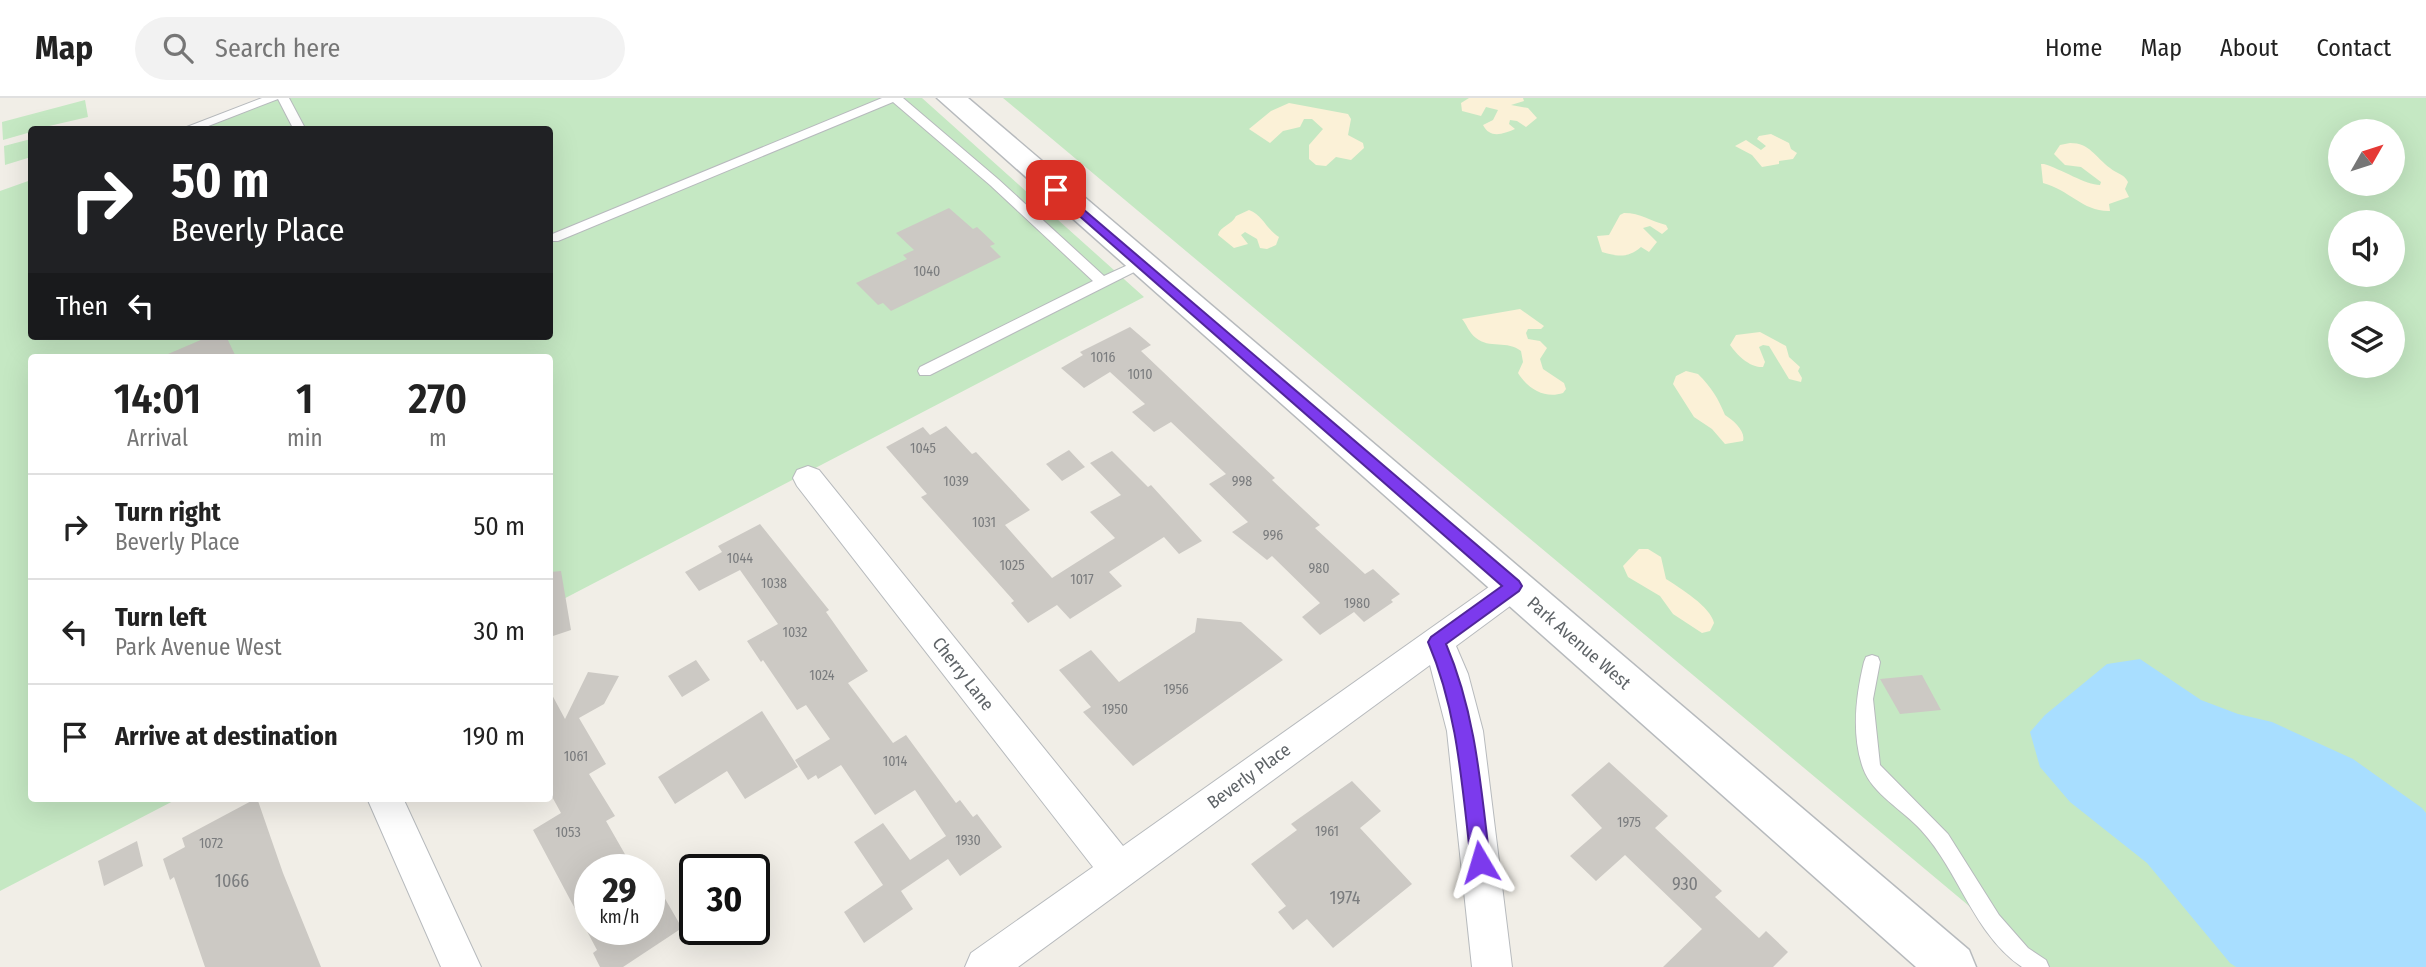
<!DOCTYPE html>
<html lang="en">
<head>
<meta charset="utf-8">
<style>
  body { margin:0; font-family:"Fira Sans Condensed",sans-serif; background:#f2f2f2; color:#222; height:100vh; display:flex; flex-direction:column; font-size:26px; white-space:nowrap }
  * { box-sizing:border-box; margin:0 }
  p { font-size:23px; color:#767676 }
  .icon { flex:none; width:38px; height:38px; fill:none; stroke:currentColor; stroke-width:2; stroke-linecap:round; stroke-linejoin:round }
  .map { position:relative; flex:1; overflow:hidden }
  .drawer { position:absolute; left:28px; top:256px; width:525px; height:448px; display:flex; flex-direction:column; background:#fff; border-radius:7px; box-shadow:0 7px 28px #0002 }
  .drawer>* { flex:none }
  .hud { position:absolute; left:28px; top:28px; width:525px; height:214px; border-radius:7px; box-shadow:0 7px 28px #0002; background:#202124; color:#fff; overflow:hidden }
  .needle { width:46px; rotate:51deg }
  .tools { position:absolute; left:2328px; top:21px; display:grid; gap:14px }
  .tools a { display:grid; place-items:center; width:77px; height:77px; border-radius:50%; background:#fff; box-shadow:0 7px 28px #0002; font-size:35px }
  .speed { position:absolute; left:574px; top:756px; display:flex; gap:14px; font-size:35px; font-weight:700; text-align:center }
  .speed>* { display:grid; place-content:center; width:91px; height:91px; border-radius:50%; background:#fff; box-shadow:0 7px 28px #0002; line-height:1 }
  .speed small { font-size:18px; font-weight:400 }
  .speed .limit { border:4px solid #111; border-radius:10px; background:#fff; color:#111 }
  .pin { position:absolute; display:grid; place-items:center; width:60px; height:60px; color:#fff; margin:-30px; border-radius:14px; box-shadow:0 4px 10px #0006 }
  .me { position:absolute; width:77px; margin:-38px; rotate:353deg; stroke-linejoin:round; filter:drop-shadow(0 0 5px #0008) }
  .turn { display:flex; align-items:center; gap:24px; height:147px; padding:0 28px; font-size:32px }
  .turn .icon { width:91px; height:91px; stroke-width:2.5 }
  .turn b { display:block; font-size:49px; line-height:60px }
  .then { display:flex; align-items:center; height:66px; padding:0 28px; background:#0003; gap:14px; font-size:26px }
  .eta { display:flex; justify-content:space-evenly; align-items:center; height:119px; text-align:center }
  .eta b { font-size:42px; font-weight:600; line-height:49px }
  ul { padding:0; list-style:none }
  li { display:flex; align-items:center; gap:21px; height:105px; padding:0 28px; border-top:2px solid #e0e0e0 }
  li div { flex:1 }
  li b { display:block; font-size:26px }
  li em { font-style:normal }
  header { display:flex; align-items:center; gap:42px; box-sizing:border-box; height:98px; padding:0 35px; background:#fff; border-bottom:2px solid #e0e0e0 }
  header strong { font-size:33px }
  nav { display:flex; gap:38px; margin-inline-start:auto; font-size:24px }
  .search { width:490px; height:63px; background:#f2f2f2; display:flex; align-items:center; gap:18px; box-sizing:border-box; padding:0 24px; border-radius:38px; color:#767676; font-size:26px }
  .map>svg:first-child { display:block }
  .green { fill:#c5e8c3; fill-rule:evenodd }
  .sand { fill:#fbf1d7 }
  .water { fill:#a8deff }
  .building { fill:#ccc9c4 }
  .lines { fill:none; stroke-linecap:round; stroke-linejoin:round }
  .service-casing { stroke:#b7babd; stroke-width:2 }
  .minor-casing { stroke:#b7babd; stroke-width:2 }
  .tertiary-casing { stroke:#b7babd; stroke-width:3 }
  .service { fill:#fff; fill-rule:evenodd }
  .minor { fill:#fff; fill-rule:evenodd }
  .tertiary { fill:#fff; fill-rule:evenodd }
  .route { fill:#7c3aed; stroke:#51269a; stroke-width:2 }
  .labels { text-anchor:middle; stroke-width:5; stroke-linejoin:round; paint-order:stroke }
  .number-label { font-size:14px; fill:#7a7c7e }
  .street-label { font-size:18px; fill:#5e6367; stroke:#fff }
  .near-number-label { font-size:18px; fill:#7a7c7e }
</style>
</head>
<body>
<header>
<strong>Map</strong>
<div class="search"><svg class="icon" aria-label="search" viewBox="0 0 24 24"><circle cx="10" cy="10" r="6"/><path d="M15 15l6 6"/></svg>Search here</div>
<nav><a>Home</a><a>Map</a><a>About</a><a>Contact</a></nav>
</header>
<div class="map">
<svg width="2426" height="869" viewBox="0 0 2426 869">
  <rect width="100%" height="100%" fill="#f1eee7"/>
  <!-- green -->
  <path class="green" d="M273,0H922L1144,199L550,508V259H32V700H179L0,793V93L31,82L32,238H550V32L181,31Z
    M1003,0H2426V869H2042ZM2340,33H2392V86H2340ZM2340,124H2392V177H2340ZM2340,215H2392V268H2340Z
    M85,2L88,19L32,32L31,34L3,42L2,24Z
    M31,41V59L5,67L4,48Z"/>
  <!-- sand -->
  <path class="sand" d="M1469,0H1523L1524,3L1511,7L1528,10L1537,20L1526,29L1517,23L1510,22L1509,26L1515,31C1503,36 1490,41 1483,27L1493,22L1498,12L1486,9L1481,18L1462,13L1461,5Z
    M1289,5L1348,16L1351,21L1348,37L1363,45L1364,50L1351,62L1336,59L1326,68L1316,67L1309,61V47L1323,31L1312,21H1304L1300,29L1283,33L1270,45L1249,31L1271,13Z
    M1771,36L1789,45L1791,51L1797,55L1793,61L1779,63V66L1762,69L1752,57L1735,48L1746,42L1761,52L1766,48L1757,41L1759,38Z
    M2070,45C2090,45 2095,59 2110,70C2117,76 2123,75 2128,84L2125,91L2129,99L2109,106L2110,113C2083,114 2070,92 2043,85L2041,66H2044C2061,71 2086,87 2100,87L2101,84L2081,69L2065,67L2054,56L2060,47Z
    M1249,112C1263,117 1265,130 1279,139L1276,147L1267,151L1260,150L1257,141L1245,134L1241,137L1248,146L1234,150L1218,137C1220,128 1232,127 1236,118Z
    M1624,115C1641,115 1650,123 1666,127L1668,131L1662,136L1650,128L1643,130L1657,144L1649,154L1641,149C1628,160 1619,159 1602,154L1597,138L1609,137L1620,117Z
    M1520,211L1544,228L1541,231H1528L1526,235L1528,241L1540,243L1547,250L1540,261L1543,271L1564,285L1566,291L1563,295C1545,301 1528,291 1518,275L1523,264L1521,253C1508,242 1489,251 1476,240C1469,235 1467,227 1462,221Z
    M1760,234L1786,248L1789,259L1800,269L1798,273L1802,280L1801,284L1789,281L1769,248L1763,247L1759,249L1765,264L1763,269C1750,270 1737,257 1730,247L1736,237Z
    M1686,273L1698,276C1712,290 1718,300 1725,317C1733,322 1746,333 1743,343L1725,346L1712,331L1694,319L1673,286L1676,278Z
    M1639,451H1648L1661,459L1666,481C1680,490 1711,509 1714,525L1710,533L1702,535L1673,516L1660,498L1628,479L1623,468Z"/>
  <!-- water -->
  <path class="water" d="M2140,561L2201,602L2238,616L2272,624L2353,661L2422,710L2426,715V869H2236L2230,865L2147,765L2070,704L2040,669L2030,634L2045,617L2107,566Z"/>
  <!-- building -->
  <path class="building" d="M949,110L973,131L977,129L995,146L990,148L1001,159L891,213L883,205L878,207L856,185L907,161L903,157L914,152L896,135Z
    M1130,229L1151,247L1141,253L1275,380L1272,382L1320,427L1315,430L1365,476L1373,471L1400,496L1391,502L1393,504L1364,524L1354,514L1320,537L1302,519L1320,505L1272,458L1267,462L1232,434L1248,424L1209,386L1226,376L1171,324L1154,334L1132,314L1145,306L1110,274L1084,290L1061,270L1083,257L1080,254Z
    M210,238H226L236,259H161Z
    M946,328L972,356L976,354L1030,412L1005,427L1052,480L1115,440L1090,414L1121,397L1090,365L1112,353L1148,389L1151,387L1202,443L1179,456L1164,439L1109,474L1122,488L1070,521L1057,507L1028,525L1011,505L1014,503L921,399L927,396L886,349L923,329L930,337Z
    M1069,352L1085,369L1062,383L1046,366Z
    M760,426L829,512L826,514L868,573L848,585L893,645L906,637L956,705L960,702L973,719L977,716L1002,749L960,778L948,761L901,793L913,811L864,845L844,814L883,787L854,744L883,725L910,762L946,738L915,692L875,717L841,667L818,681L816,677L808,682L795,662L830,641L806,607L797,612L763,562L761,564L747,543L778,526L740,472L699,493L685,474L722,454L718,448Z
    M561,473L571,532L550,539V474Z
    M1197,520L1241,524L1283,562L1133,668L1083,614L1091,609L1059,572L1091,552L1119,584L1195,534Z
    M696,562L710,582L682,599L668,578Z
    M588,574L619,578L604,606L579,620L606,666L589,676L615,718L606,723L634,772H590V831H649V773L682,830L623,869H600L593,855L597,852L533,732L561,715L550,695V593L565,621Z
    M1922,577L1941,612L1900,616L1880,581Z
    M762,613L798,669L745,701L727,673L675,706L658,679Z
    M1609,664L1668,718L1655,730L1722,793L1715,799L1759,840L1766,833L1788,854L1773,869H1663L1702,831L1625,757L1596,783L1570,758L1602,730L1571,697Z
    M1352,683L1381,713L1360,730L1412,786L1333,850L1307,821L1293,832L1278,814L1286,808L1251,766L1297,732L1291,726Z
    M257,700L283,775L321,869H205L174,779L170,782L163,761L185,749L182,740Z
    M137,743L143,768L104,788L98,763Z"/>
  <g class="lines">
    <defs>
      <path id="service" d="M262,0H289L306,32H294L278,1L198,32H179Z
        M882,0H903L998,81L1104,178L1141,161L1146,162V168L930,277H920L918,273L920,269L1093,183L990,87L893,4L558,143H550V137Z
        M1872,557L1878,559L1880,564L1873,601L1880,667L1948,736L1999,817L2028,850L2046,862L2049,869H2022C1974,837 1959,773 1921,732C1903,712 1872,696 1863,670C1851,636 1856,597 1864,564L1866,559Z"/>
      <path id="minor" d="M808,368L819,372L1123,748L1503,479L1514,475L1525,479L1530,488L1525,497L1456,548L1468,576L1483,633L1512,869H1472L1447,633L1430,567L1018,869H965L971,855L1093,769L797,388L793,380L797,372Z
        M367,700H403L481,869H441Z"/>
      <path id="tertiary" d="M937,0H968L1969,852L1976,869H1916Z"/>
    </defs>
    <!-- service casing -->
    <use href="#service" class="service-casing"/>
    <!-- minor casing -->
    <use href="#minor" class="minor-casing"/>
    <!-- tertiary casing -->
    <use href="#tertiary" class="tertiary-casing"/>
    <!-- service -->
    <use href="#service" class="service"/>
    <!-- minor -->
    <use href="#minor" class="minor"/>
    <!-- tertiary -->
    <use href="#tertiary" class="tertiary"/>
  </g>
  <!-- route -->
  <path class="route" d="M1056,88L1519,483L1522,488L1519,493L1446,546C1476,616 1481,690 1490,764L1487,771L1480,773L1474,771L1471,764C1462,689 1458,614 1428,544L1431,539L1502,488L1052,94L1050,92Z"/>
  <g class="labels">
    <!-- number labels -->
    <g class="number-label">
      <text x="927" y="178">1040</text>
      <text x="1103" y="264">1016</text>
      <text x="1140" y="281">1010</text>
      <text x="923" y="355">1045</text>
      <text x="956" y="388">1039</text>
      <text x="1242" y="388">998</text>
      <text x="984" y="429">1031</text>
      <text x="1273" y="442">996</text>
      <text x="740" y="465">1044</text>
      <text x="1012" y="472">1025</text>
      <text x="1319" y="475">980</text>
      <text x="1082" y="486">1017</text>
      <text x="774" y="490">1038</text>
      <text x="1357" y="510">1980</text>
      <text x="795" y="539">1032</text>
      <text x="822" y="582">1024</text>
      <text x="1176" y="596">1956</text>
      <text x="1115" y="616">1950</text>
      <text x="576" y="663">1061</text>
      <text x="895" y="668">1014</text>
      <text x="1629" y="729">1975</text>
      <text x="1327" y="738">1961</text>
      <text x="568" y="739">1053</text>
      <text x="968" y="747">1930</text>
      <text x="211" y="750">1072</text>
    </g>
    <!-- street labels -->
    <g class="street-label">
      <text transform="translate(1579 545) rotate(41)" y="6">Park Avenue West</text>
      <text transform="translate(963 576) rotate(52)" y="6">Cherry Lane</text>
      <text transform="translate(1249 678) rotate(-36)" y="6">Beverly Place</text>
    </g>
    <!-- near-number labels -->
    <g class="near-number-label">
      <text x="232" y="789">1066</text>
      <text x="1685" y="792">930</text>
      <text x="1345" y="806">1974</text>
    </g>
  </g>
</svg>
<div class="tools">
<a><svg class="needle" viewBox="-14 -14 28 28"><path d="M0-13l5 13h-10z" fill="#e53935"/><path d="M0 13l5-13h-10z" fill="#767676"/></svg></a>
<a><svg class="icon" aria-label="sound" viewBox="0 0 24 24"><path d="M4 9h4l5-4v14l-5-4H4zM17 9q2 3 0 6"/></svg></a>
<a><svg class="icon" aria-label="layers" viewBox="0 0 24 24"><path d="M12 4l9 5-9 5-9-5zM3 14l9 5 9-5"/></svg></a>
</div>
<div class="speed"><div>29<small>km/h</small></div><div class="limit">30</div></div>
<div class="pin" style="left:1056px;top:92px;background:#d93025"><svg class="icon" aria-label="arrive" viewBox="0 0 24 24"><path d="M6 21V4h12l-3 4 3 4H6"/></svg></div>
<svg class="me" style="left:1480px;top:764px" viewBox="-20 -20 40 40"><path d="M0-17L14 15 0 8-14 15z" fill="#7c3aed" stroke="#fff" stroke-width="4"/></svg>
<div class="hud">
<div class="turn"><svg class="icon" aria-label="right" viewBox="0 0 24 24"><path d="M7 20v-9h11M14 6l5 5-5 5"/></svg><div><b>50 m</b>Beverly Place</div></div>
<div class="then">Then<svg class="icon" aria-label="left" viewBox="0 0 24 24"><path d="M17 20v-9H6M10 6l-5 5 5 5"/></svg></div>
</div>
<section class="drawer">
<div class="eta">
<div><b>14:01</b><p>Arrival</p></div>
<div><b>1</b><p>min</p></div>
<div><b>270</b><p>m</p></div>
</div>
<ul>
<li><svg class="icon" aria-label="right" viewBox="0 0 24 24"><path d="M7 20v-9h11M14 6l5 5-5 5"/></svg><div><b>Turn right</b><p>Beverly Place</p></div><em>50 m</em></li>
<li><svg class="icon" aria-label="left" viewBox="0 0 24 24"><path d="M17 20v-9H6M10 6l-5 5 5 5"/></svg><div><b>Turn left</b><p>Park Avenue West</p></div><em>30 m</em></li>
<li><svg class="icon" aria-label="arrive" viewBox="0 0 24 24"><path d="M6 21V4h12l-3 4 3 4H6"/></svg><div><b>Arrive at destination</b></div><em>190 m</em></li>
</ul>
</section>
</div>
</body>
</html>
